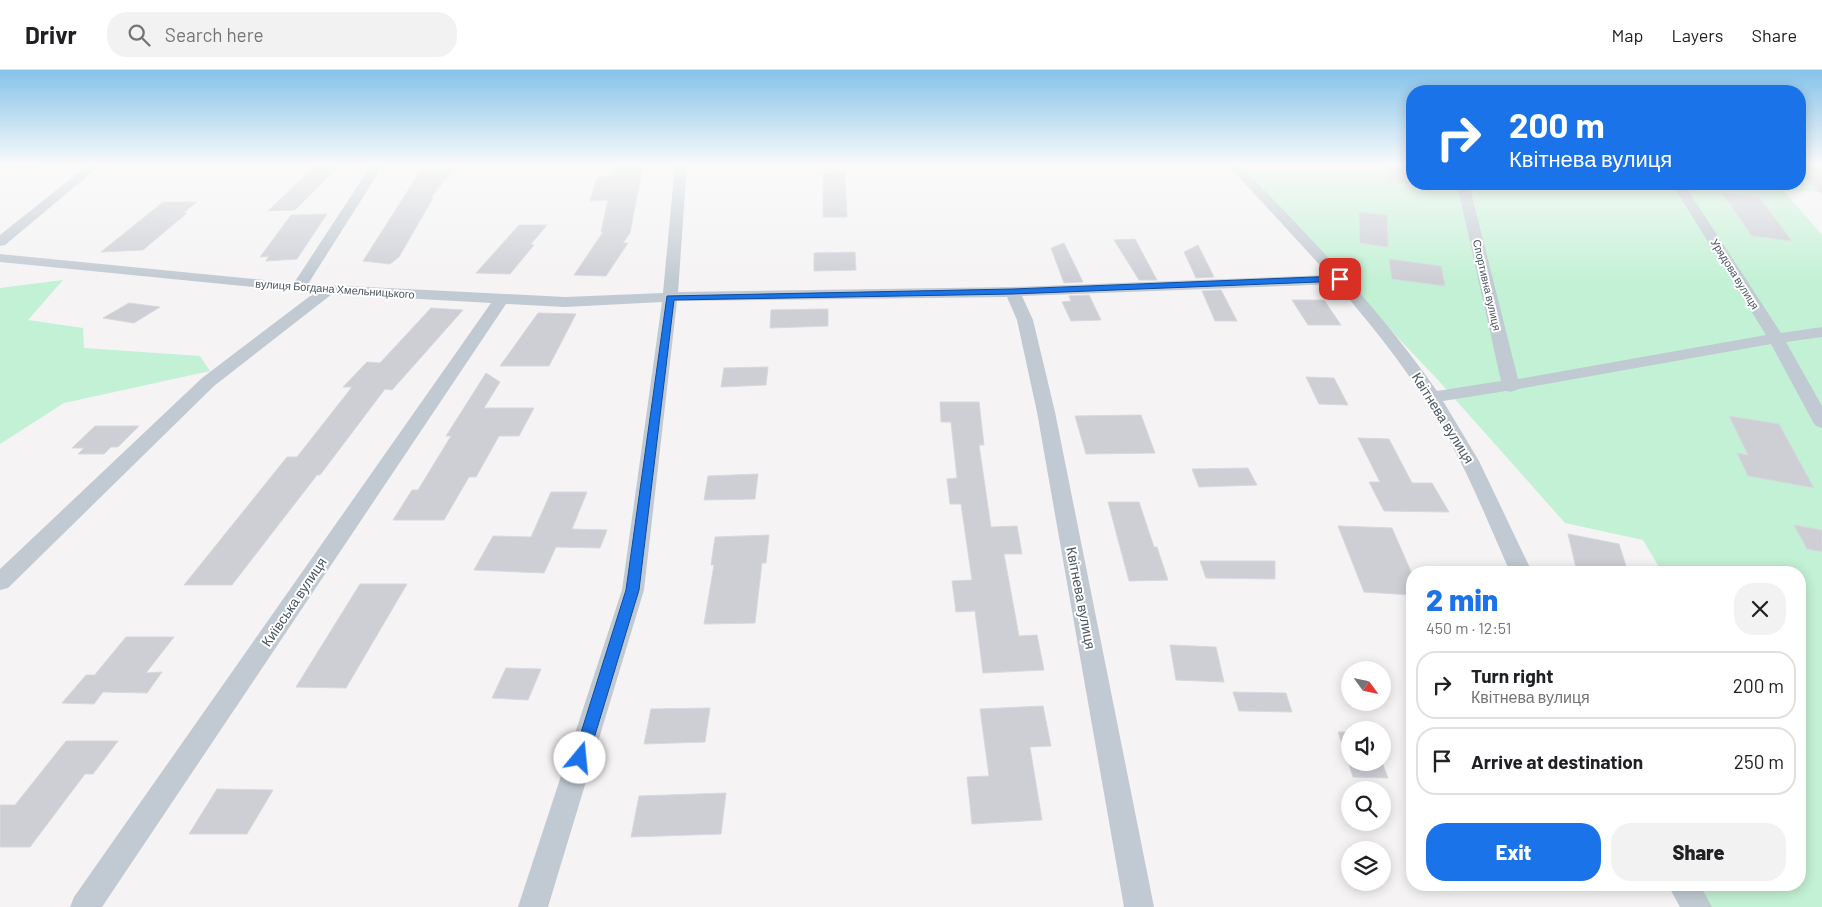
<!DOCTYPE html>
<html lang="en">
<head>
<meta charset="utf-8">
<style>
  body { margin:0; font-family:Barlow,sans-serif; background:#f2f2f2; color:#202124; height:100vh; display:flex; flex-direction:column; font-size:19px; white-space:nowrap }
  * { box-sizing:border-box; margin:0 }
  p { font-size:16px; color:#757577 }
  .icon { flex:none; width:28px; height:28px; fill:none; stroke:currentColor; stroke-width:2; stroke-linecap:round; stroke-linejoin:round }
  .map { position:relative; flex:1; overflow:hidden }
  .drawer { position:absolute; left:1406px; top:496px; width:400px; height:325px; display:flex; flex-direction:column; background:#fff; border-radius:20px; box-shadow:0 2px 12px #0003 }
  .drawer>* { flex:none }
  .banner { position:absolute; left:1406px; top:15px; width:400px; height:105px; border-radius:20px; box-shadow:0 2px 12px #0003; background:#1a73e8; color:#fff; overflow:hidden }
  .needle { width:32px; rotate:123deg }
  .controls { position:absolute; left:1341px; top:591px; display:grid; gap:10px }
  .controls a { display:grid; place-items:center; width:50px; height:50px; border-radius:50%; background:#fff; box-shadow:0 2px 12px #0003; font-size:25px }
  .pin { position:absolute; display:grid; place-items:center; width:42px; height:42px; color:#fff; margin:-21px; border-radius:10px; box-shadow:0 2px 8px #0006 }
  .me { position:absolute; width:55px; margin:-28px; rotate:17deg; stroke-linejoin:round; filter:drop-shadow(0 0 4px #0008) }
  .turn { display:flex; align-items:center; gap:18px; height:105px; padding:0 20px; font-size:22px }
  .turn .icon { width:65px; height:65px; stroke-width:2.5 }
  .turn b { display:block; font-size:35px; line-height:42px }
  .round { display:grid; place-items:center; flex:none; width:52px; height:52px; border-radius:20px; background:#f2f2f2 }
  .head { display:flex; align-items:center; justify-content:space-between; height:85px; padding:0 20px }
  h1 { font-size:30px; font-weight:800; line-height:38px; color:#1a73e8 }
  .cta { display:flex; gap:10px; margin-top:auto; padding:10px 20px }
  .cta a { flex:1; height:58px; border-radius:20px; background:#1a73e8; color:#fff; font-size:20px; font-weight:800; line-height:58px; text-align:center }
  .cta a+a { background:#f2f2f2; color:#202124 }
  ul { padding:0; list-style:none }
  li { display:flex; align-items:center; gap:15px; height:68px; margin:0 10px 8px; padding:0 10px; border:2px solid #e0e0e0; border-radius:20px }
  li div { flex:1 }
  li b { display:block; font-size:19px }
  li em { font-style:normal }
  header { display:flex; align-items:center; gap:30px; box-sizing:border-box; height:70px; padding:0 25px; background:#fff; border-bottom:1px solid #e0e0e0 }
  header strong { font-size:24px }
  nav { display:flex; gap:28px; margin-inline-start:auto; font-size:18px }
  .search { width:350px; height:45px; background:#f2f2f2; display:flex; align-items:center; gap:12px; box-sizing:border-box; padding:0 18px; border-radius:20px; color:#757577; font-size:19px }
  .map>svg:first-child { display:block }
  .green { fill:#c3f1d5 }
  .building { fill:#cdcfd5; stroke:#d7d9de }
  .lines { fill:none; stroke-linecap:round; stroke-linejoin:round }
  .minor { fill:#c1cad2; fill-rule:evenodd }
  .route { fill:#1a73e8; stroke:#114b97 }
  .labels { text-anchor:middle; stroke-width:4; stroke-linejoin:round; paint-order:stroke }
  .far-street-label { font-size:11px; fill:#4a5661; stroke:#fff }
  .street-label { font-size:14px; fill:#4a5661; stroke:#fff }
</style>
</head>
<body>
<header>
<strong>Drivr</strong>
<div class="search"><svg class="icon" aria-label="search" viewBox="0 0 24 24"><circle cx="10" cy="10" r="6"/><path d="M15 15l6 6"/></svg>Search here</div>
<nav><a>Map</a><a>Layers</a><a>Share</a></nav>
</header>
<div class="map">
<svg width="1822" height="837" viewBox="0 0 1822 837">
  <rect width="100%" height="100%" fill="#f5f3f3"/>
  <!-- green -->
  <path class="green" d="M1233,94H1412V114H1800V94H1822V122L1783,120L1822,165V837H1697L1683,815H1800V502H1662L1643,470L1565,453L1438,310Z
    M63,210L28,250L83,258L84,278L200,286L210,301L64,333L0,374V218Z"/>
  <!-- building -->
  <path class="building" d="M317,94H335L338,97L295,140L268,141Z
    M613,94H643L630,163L623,173H628L606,206L574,205L603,162H601L608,130L590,131L597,107L613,106Z
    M1386,94H1412V115L1387,112Z
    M1800,94H1822V125L1800,103Z
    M453,99L431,128H433L399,187L390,194L363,191L421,100Z
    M845,102L847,147H823V103Z
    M1722,123L1759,127L1792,171L1752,166Z
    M163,132H197L183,143H187L143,180L101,182Z
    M1359,142L1387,145L1388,177L1360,173Z
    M327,144L297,189L266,191L269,186L260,187L291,145Z
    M519,155H547L531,174L534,175L510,204L476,203Z
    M1135,169L1157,210H1139L1114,170Z
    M1064,173L1083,212L1064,213L1051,178Z
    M1198,175L1214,207L1196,208L1184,182Z
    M855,182L856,200L814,201V183Z
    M1389,189L1441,196L1445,216L1392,209Z
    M1221,220L1237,251H1215L1202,221Z
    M1089,225L1101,250L1071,251L1062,232L1071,231L1069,226Z
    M1292,230H1324L1341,255H1308Z
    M129,233L160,237L134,253L103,248Z
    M431,238L463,240L392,320L385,319L320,405H317L232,515H184L287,387H297L352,317H343L367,292L380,293Z
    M828,239V256L770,258L771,240Z
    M538,243L576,244L549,296H500Z
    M768,297L766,315L721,317L724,298Z
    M486,303L500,312L484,338H534L519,366H499L476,407H469L444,450H393L412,420H418L451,366H446Z
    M1306,307L1334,308L1348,335L1319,334Z
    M940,332H979L984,375H979L991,457L1017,456L1022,484H1004L1019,566L1037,565L1044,600L983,603L975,541L956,542L952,511L972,510L961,434H950L947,409L957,408L951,352H941Z
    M1141,345L1155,383L1086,384L1075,346Z
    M1729,346L1779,354L1814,418L1748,406L1737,383L1748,385Z
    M95,356H139L118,377H111L104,384H78L84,378H72Z
    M1358,368L1389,369L1412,413H1432L1449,442L1384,441L1369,412H1380Z
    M1248,398L1257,415L1199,417L1192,399Z
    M758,404L755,429L704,430L708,406Z
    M551,422H587L572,459L607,460L600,478L556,477L544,503L474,500L493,466L531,467Z
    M1108,432H1139L1154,477H1157L1168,510L1129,511Z
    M1794,455L1822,460V482L1807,479Z
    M1338,456L1392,458L1412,504V525L1364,522Z
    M1568,464L1619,474L1628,502H1577Z
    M769,465L766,493H762L755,553L704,554L714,495H711L715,467Z
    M1200,491H1275V509L1206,508Z
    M360,514H407L346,618L296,617Z
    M126,567H174L146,603L162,602L147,623L103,622L94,634L62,633L86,605H95L97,602Z
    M1170,575L1216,577L1224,612L1176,610Z
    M506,598L541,599L528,630L492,628Z
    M1233,622L1286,623L1292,642L1239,641Z
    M1043,636L1051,676L1030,677L1042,750L972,754L967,707L989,706L980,639Z
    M710,638L705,672L644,674L651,639Z
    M1338,662H1350V692H1382L1388,708L1353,707Z
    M66,671H118L93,704H85L30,777H0V735H15Z
    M217,719L273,720L247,764H189Z
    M726,723L721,764L631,767L639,726Z"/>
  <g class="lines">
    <!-- minor -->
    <path class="minor" d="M0,94H43L37,98L0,100Z
      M89,94H102L5,175L0,176V165Z
      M372,94H384L308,214L565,227L663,223L675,94H687L678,222L1013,217L1329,205L1227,94H1239C1309,166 1379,238 1437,321L1501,311L1457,114H1469L1518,309L1766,265L1672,114H1684L1781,263L1822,257V267L1786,272L1822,336V358L1816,356L1813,352L1771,274L1519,319L1511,322L1506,321L1443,331L1479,391L1532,502H1510C1490,457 1472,411 1448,368C1417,312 1378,262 1336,214L1022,226L1033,250L1055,342L1154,837H1124L1037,342L1017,250L1007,227L677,231L644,520L548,837H518L622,520L662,232L565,237L506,234L102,837H70L74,827L491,233L332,224L214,316L8,518L0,520V499L202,308L314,223L0,192V184L294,213Z
      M1668,815H1700L1712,837H1680Z"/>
  </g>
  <!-- sky -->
  <linearGradient id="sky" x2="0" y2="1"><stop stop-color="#85c3ea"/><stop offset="0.45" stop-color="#fafafa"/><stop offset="1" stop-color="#fafafa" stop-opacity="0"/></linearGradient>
  <rect width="1822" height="211" fill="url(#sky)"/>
  <!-- route -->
  <path class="route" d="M1340,206L1343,207V211L1013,224L674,230L639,520L588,688L586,692L580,694L575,692L573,688L626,520L667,226L1013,219Z"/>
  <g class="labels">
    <!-- far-street labels -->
    <g class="far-street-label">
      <text transform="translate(1735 204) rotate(58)" y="4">Урядова вулиця</text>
      <text transform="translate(1487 215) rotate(77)" y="4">Спортивна вулиця</text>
      <text transform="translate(335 219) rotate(4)" y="4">вулиця Богдана Хмельницького</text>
    </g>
    <!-- street labels -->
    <g class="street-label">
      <text transform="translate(1443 348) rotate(58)" y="5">Квітнева вулиця</text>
      <text transform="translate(1081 528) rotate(79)" y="5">Квітнева вулиця</text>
      <text transform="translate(294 532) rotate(-56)" y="5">Київська вулиця</text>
    </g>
  </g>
</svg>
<div class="controls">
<a><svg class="needle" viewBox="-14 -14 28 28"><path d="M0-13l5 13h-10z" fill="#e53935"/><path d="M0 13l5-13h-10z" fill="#757577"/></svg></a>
<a><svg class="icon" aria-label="sound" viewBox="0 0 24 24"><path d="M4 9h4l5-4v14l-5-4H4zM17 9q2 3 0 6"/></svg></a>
<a><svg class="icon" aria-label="search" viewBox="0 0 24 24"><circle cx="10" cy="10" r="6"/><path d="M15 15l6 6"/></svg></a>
<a><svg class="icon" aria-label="layers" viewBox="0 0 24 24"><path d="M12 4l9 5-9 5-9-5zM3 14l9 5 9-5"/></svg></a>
</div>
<div class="pin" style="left:1340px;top:209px;background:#d93025"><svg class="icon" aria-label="arrive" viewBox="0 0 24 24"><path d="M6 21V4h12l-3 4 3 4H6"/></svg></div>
<svg class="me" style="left:580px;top:688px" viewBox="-20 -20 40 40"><circle r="19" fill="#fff"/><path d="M0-13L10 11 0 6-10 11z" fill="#1a73e8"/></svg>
<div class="banner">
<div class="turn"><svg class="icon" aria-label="right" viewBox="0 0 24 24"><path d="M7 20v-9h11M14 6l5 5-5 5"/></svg><div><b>200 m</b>Квітнева вулиця</div></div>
</div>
<section class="drawer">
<div class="head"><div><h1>2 min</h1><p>450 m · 12:51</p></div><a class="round"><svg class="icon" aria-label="close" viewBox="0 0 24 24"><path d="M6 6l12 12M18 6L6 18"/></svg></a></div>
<ul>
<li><svg class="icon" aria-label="right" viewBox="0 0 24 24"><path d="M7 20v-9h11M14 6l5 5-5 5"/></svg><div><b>Turn right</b><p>Квітнева вулиця</p></div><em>200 m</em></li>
<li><svg class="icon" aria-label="arrive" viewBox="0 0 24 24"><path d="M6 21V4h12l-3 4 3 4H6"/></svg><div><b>Arrive at destination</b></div><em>250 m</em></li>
</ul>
<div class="cta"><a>Exit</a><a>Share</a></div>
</section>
</div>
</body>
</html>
